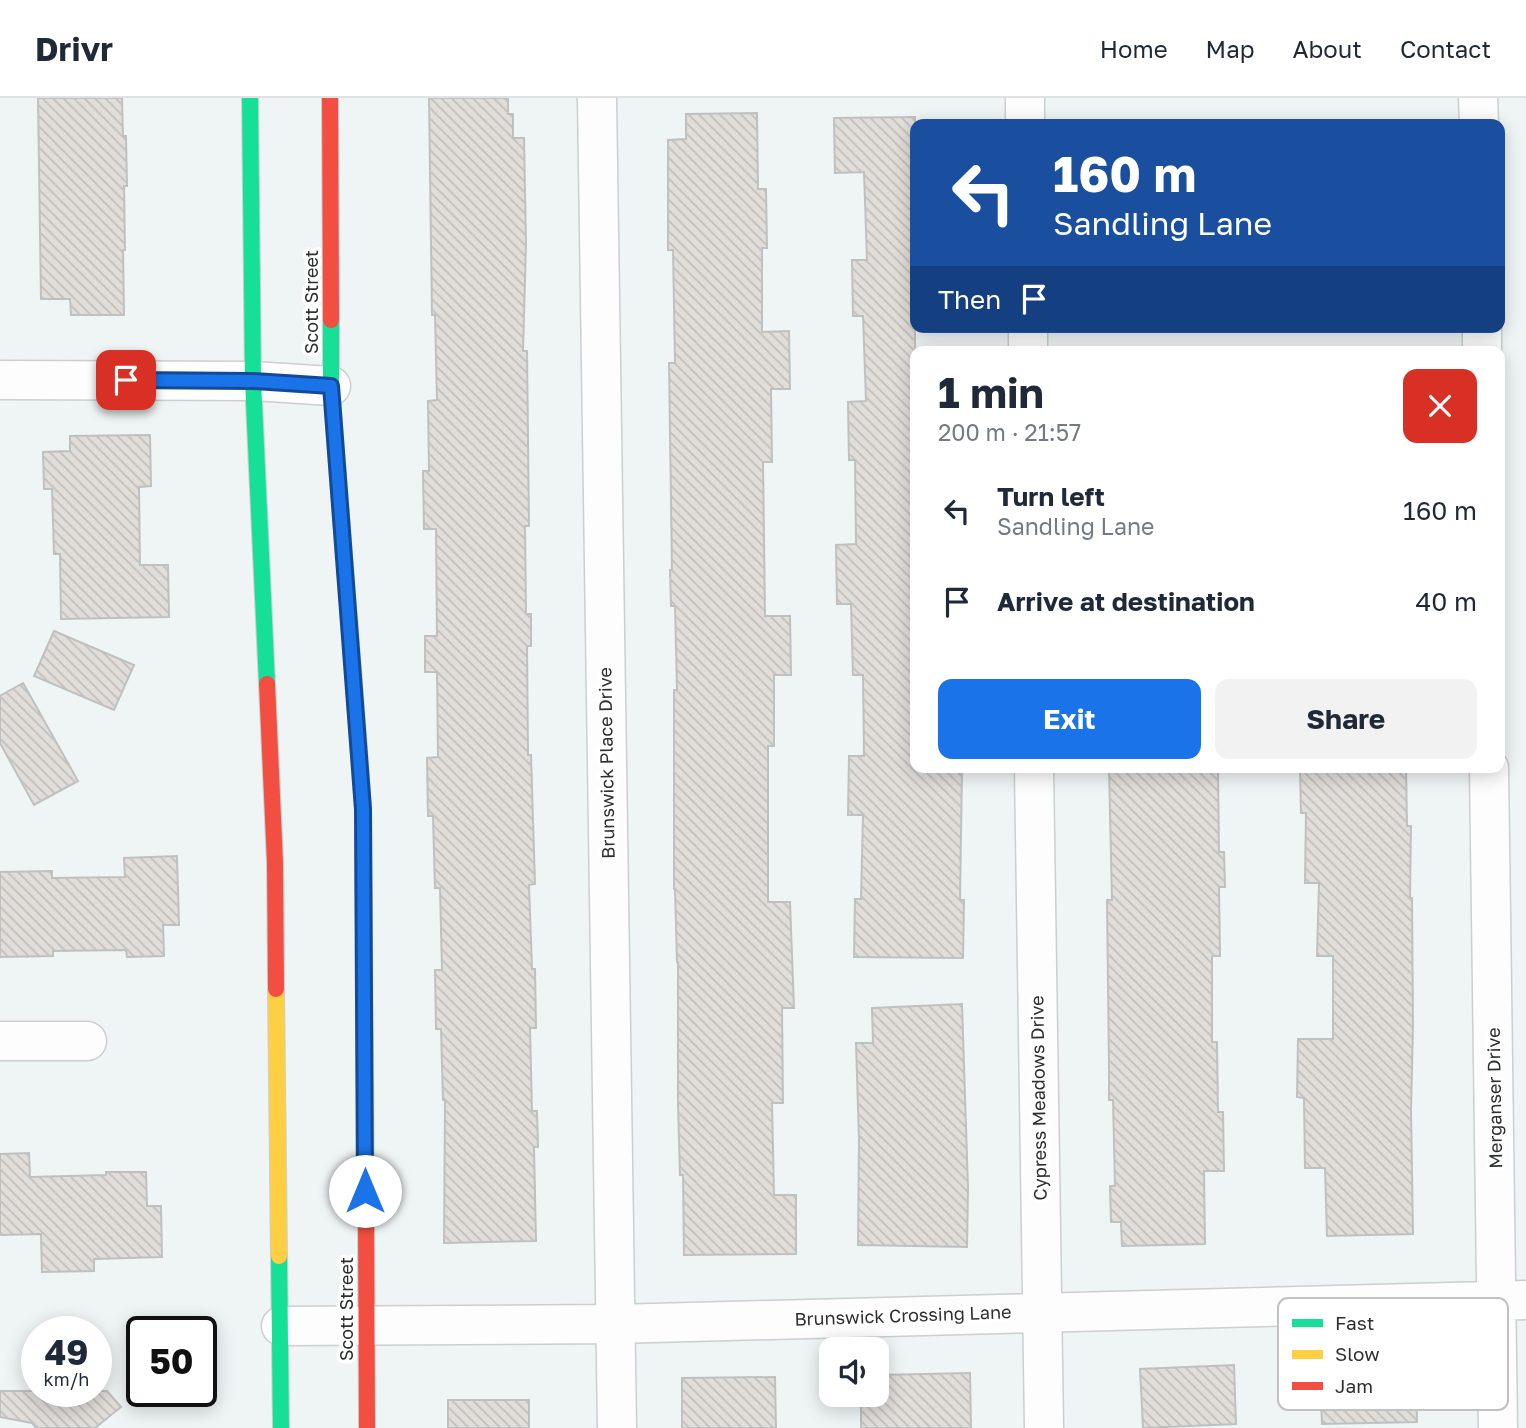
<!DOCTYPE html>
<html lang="en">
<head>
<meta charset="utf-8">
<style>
  body { margin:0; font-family:"Golos Text",sans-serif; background:#f2f2f3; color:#1f2937; height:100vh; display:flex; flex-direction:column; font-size:26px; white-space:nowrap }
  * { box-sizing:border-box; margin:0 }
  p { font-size:23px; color:#747a83 }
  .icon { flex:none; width:38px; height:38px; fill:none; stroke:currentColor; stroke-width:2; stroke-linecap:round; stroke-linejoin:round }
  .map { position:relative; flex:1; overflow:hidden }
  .drawer { position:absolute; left:910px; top:248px; width:595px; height:427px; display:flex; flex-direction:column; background:#fff; border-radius:14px; box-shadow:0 4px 18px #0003 }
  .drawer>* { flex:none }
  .guide { position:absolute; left:910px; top:21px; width:595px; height:214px; border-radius:14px; box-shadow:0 4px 18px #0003; background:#1a4fa0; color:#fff; overflow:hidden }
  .fabs { position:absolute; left:819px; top:1239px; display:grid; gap:14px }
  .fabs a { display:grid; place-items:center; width:70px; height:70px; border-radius:14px; background:#fff; box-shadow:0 4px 18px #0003; font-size:35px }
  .speed { position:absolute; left:21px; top:1218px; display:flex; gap:14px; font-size:35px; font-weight:700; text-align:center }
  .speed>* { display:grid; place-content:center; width:91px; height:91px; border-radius:50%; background:#fff; box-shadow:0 4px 18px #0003; line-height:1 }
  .speed small { font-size:18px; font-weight:400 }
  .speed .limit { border:4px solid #111; border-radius:10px; background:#fff; color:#111 }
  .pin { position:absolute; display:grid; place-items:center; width:60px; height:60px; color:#fff; margin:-30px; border-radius:14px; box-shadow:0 4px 10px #0006 }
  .me { position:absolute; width:77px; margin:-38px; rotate:0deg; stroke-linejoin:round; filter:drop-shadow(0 0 5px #0008) }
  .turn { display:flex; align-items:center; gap:24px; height:147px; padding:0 28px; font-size:32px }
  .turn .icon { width:91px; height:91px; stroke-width:2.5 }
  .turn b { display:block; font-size:49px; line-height:60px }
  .then { display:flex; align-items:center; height:66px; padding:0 28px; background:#0003; gap:14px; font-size:26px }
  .round { display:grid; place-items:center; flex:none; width:74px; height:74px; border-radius:14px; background:#f2f2f3 }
  .overview { display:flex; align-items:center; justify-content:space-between; height:119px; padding:0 28px }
  h1 { font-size:42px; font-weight:700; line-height:52px }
  .action { display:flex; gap:14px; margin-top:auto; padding:14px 28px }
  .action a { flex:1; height:80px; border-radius:14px; background:#1a73e8; color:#fff; font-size:28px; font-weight:700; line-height:80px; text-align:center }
  .action a+a { background:#f2f2f3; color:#1f2937 }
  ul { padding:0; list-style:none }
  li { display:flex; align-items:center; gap:21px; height:91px; padding:0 28px }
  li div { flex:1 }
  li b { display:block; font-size:26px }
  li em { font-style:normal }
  header { display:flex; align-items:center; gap:42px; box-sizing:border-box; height:98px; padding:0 35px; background:#fff; border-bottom:2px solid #e0e1e3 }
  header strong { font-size:33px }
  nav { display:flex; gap:38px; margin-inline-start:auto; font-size:24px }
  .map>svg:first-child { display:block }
  .building { fill:url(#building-back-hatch); stroke:#bfc1c0; stroke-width:2 }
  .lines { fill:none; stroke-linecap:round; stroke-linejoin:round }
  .street-casing { stroke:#cbcfcf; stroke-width:41 }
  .fast-casing { stroke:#cbcfcf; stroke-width:18 }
  .slow-casing { stroke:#cbcfcf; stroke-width:18 }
  .jam-casing { stroke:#cbcfcf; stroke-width:18 }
  .street { stroke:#fdfdfd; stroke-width:38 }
  .fast { stroke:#16e098; stroke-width:16 }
  .slow { stroke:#ffcf43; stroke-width:16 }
  .jam { stroke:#f24e42; stroke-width:16 }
  .route-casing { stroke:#114b97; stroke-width:18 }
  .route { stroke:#1a73e8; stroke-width:12 }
  .labels { text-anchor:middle; stroke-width:7; stroke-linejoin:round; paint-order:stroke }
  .street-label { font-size:18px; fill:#2e3030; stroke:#fff }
  .key { fill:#fff; stroke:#c0c1c1; stroke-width:2 }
  .key-label { font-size:19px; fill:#2e3030 }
</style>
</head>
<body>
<header>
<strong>Drivr</strong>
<nav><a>Home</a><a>Map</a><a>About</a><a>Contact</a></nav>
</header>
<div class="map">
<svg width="1526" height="1330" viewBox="0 0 1526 1330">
  <defs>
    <pattern id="building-back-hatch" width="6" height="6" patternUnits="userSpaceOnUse" patternTransform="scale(1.75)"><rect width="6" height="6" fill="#e1deda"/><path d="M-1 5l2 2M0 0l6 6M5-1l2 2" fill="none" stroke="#c1bfbb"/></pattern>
  </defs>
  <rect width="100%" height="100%" fill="#eff4f4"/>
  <!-- building -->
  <path class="building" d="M38,0H122L123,38H126L127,88H124L125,152H123L124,217H71L70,201H41Z
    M429,0H508V16H513V40H524L526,146L523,253H527L529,428H525L526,516H531V548H527L528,657H531L535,786L529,787L532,871H535L536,930H530L532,1013H537L538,1049H534L536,1143L444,1145L445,1002H443L441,931H436L435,872H442L440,790H435L433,718H428L427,660L438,659L437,574H425V538H437L436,431H424L423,373H429L428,303L437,302L435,217H432Z
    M757,15L758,91H766L767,150H762V234L789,233L790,291H771L772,364H763L765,518H790L791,577H774V648H768V804H790L794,910H782L783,1005H772L774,1097H796V1156L684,1157L683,1077H680L678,1006V864H677L675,792L674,791V592H677L675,508H671L670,472H672L669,265H675L673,152H668V42L686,41V16Z
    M915,19V670H962L960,802H964L963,860L854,859L855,801H861L863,717H848L849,658H864L863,577H853L851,506H837L836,447L856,446L855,362H849L848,304L866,303L863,218H853L852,162H867L864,74L835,75L834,20Z
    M150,337L151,388L139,389L140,467H168L169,519L61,521L60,456H54L52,391H44L43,354L70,353V338Z
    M54,533L134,567L114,612L34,578Z
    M23,585L78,683L34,707L0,645V598Z
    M1109,670H1218L1219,754H1224L1225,789H1219L1220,858H1212V944H1217L1218,1014H1223L1224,1073H1204L1205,1146L1122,1148L1121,1124H1111L1110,1088H1115L1113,1002H1109V968L1107,802H1112Z
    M1300,670H1406L1407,728H1411L1410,800H1412L1413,929L1411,1012L1413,1136L1327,1138L1325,1070H1305L1304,1000L1297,999L1298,941H1333V858H1317L1319,785H1305L1306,715H1301Z
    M177,758L179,827H163L164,858L127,859L126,852L53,853V858L0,859V774L52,773V780L125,779L124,760Z
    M962,906L968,1090L967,1149L858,1147L859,1041L856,945H873L872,910Z
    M29,1055L30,1079L106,1077V1074H146L147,1108H161L162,1159L94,1161V1173L42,1174L41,1136L0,1137V1056Z
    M1416,1265L1417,1324L1322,1326L1321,1302H1309L1308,1267Z
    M1234,1267L1236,1326L1143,1330L1140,1271Z
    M970,1275L971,1330H861V1297H877V1277Z
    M775,1279L776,1330H682V1280Z
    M0,1293H107L121,1309L95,1330H36L32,1325L0,1319Z
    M448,1302H529V1330H448Z"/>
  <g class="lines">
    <defs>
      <path id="street" d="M597,0L617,1330
        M1025,0V26
        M1478,0L1479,26
        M1028,229V254
        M1482,229V254
        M0,282L253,283L331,288
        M1034,670L1044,1330
        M1489,670L1498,1330
        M0,943H87
        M281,1228L616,1226L1526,1202"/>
      <path id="fast" d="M250,0L253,283L267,586
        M331,222V288L358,639
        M279,1158L281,1330"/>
      <path id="slow" d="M358,639L363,711L366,1118
        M276,891L279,1158"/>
      <path id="jam" d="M330,0L331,222
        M267,586L275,765L276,891
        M366,1118L367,1330"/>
    </defs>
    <!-- street casing -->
    <use href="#street" class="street-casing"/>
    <!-- fast casing -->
    <use href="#fast" class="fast-casing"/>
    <!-- slow casing -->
    <use href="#slow" class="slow-casing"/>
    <!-- jam casing -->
    <use href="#jam" class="jam-casing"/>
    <!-- street -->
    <use href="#street" class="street"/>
    <!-- fast -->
    <use href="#fast" class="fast"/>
    <!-- slow -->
    <use href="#slow" class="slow"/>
    <!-- jam -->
    <use href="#jam" class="jam"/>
  </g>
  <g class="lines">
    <defs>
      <path id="route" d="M126,282L253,283L331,288L363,711L365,1093"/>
    </defs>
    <!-- route casing -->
    <use href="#route" class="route-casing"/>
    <!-- route -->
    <use href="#route" class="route"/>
  </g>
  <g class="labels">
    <!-- street labels -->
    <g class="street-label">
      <text transform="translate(312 204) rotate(-90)" y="6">Scott Street</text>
      <text transform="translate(607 665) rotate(-91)" y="6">Brunswick Place Drive</text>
      <text transform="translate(1039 1000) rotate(-91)" y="6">Cypress Meadows Drive</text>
      <text transform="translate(1495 1000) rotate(-91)" y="6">Merganser Drive</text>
      <text transform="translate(347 1211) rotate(-90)" y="6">Scott Street</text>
      <text transform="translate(903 1218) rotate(-2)" y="6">Brunswick Crossing Lane</text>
    </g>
  </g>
  <!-- legend -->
  <rect x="1278" y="1200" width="230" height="112" rx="10" class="key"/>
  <rect x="1292" y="1221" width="31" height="8" fill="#16e098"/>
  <rect x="1292" y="1252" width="31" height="9" fill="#ffcf43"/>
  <rect x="1292" y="1284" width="31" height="8" fill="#f24e42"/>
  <g class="key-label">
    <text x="1335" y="1232">Fast</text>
    <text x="1335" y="1263">Slow</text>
    <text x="1335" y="1295">Jam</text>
  </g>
</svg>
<div class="fabs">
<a><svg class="icon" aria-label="sound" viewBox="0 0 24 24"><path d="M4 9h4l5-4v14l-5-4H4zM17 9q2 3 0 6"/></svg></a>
</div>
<div class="speed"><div>49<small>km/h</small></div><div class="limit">50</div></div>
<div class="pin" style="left:126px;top:282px;background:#d93025"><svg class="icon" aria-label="arrive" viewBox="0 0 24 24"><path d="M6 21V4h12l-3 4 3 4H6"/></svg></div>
<svg class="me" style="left:365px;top:1093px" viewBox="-20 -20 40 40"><circle r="19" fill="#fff"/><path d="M0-13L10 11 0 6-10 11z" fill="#1a73e8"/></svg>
<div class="guide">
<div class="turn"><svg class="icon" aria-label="left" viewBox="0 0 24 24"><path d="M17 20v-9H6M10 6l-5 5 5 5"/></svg><div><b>160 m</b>Sandling Lane</div></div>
<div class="then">Then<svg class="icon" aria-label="arrive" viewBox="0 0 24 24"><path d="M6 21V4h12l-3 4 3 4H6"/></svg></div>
</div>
<section class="drawer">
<div class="overview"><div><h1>1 min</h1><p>200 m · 21:57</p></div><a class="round" style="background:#d93025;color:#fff"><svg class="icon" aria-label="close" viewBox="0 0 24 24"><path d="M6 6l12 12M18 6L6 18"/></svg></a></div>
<ul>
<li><svg class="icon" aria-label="left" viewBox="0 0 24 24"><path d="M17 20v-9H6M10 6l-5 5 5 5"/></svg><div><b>Turn left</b><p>Sandling Lane</p></div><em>160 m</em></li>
<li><svg class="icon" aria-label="arrive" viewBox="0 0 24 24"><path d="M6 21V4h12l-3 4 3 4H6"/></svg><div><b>Arrive at destination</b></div><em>40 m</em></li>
</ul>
<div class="action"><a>Exit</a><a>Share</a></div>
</section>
</div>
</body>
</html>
